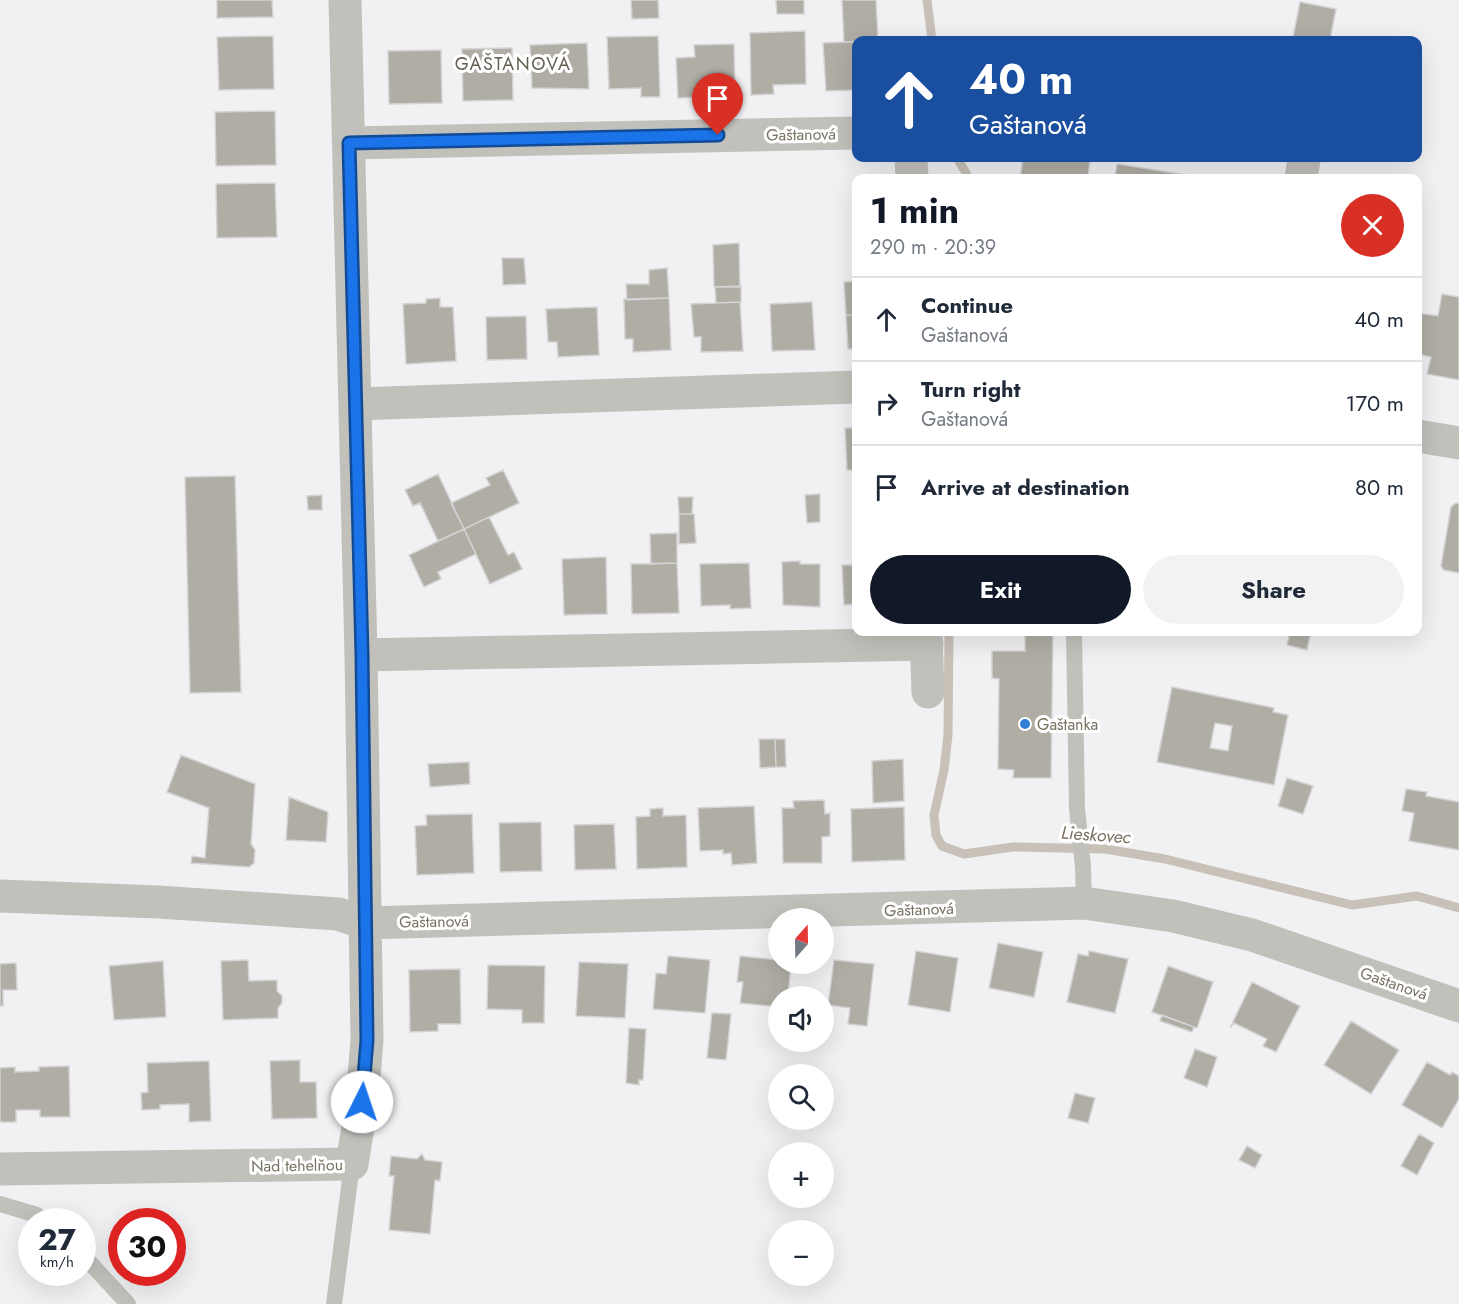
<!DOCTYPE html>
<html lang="en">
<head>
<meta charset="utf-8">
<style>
  body { margin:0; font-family:Jost,sans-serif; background:#f2f2f3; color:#1f2937; height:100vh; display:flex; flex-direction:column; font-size:22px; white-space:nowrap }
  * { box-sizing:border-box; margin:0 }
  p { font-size:20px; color:#747a83 }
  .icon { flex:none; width:33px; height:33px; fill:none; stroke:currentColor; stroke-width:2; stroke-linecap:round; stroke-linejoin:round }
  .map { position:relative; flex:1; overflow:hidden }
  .panel { position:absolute; left:852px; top:174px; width:570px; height:462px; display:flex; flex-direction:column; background:#fff; border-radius:12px; box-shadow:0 6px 24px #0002 }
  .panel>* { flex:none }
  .top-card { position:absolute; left:852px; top:36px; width:570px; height:126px; border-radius:12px; box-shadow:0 6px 24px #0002; background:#1a4fa0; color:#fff; overflow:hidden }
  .needle { width:39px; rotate:20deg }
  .fabs { position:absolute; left:768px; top:908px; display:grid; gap:12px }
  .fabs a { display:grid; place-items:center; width:66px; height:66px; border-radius:50%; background:#fff; box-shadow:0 6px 24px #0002; font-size:30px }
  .speed { position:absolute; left:18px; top:1208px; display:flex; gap:12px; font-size:30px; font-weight:700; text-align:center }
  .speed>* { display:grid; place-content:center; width:78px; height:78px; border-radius:50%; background:#fff; box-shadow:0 6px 24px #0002; line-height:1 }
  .speed small { font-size:15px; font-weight:400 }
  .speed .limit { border:9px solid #d22; background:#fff; color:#111 }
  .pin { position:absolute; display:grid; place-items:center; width:51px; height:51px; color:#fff; margin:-62px -26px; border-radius:50% 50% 50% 0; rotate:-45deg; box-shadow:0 0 6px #0007 }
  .pin .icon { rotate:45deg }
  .me { position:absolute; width:66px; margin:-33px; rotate:4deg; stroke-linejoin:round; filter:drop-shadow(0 0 4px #0008) }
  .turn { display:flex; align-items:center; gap:21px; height:126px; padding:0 18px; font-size:27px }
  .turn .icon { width:78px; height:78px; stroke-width:2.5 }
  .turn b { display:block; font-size:42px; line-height:51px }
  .round { display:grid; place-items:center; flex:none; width:63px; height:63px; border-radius:32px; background:#f2f2f3 }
  .overview { display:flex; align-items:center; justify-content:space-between; height:102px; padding:0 18px }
  h1 { font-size:36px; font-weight:700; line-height:45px; color:#111827 }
  .cta { display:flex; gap:12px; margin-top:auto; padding:12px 18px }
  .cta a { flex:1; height:69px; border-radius:36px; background:#111827; color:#fff; font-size:24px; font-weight:700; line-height:69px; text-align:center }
  .cta a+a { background:#f2f2f3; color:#1f2937 }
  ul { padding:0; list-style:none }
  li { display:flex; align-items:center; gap:18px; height:84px; padding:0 18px; border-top:2px solid #e0e1e3 }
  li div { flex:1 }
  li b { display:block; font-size:22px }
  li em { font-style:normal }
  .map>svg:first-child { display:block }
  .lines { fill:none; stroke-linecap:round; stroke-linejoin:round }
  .stream { stroke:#c7c1b8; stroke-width:9 }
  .building { fill:#b0ada5; stroke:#d3d3d5; stroke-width:1.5; fill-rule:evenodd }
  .lane { stroke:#c2c0bb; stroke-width:16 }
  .street { stroke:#c2c0bb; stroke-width:33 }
  .route-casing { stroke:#114b97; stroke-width:15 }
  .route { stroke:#1a73e8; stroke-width:10 }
  .poi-dot { fill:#2f7ed4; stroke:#fff; stroke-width:2 }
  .labels { text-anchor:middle; stroke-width:6; stroke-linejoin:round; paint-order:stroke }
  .street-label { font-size:16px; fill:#797361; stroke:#fff }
  .poi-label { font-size:16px; fill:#797361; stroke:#fff; text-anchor:start }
  .neighbourhood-label { font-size:18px; letter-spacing:1.5px; fill:#645f52; stroke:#fff }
  .water-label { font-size:18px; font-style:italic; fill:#7c7060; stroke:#fff }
</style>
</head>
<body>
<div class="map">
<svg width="1459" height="1304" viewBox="0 0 1459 1304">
  <rect width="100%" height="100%" fill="#f1f0f3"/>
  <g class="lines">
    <!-- stream -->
    <path class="stream" d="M927,0L932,40
      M957,158L969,178
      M949,632L948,735L944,770L934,815L936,835L942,846L964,854L1013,847L1105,849L1165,859L1352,905L1417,896L1459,908"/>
  </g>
  <!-- building -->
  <path class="building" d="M217,0H272L273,17L217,18Z
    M631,0H658L659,18L632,19Z
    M776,0H804V14H777Z
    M842,0H876L878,40L844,42Z
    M1300,2L1336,9L1330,40H1299L1300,38L1293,37Z
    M805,31L806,84L773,85L774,94L751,95L750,33Z
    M273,36L274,89L219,90L217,37Z
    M658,36L660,97H641V88L609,89L607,37Z
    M844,42H856V90L826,91L823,43Z
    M587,43L589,89L532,88L530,45Z
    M734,44L735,91L699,92V97L678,98L676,58L695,57L694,45Z
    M512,48L513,100L463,101L462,49Z
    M441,50L442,103L389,104L388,51Z
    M275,111L276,165L216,166L215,112Z
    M1023,158H1069L1090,160L1088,176L1090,178H1020Z
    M1117,164L1193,176V178H1115Z
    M275,183L277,237L217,238L216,184Z
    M739,243L740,287H714L713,245Z
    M502,258H524L526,284L503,285Z
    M667,268L669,298L627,300L626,284H649V270Z
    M856,281V315H846L844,282Z
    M741,286V302L716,303L715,287Z
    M1442,294L1459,297V380L1427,374L1431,357L1418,354V313L1438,316Z
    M440,298V307H453L456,361L406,364L403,304L426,303V299Z
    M669,298L671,350L633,352V339H625L624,299Z
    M740,302L743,351L701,352V337H694L691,304Z
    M812,302L815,350L772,351L770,304Z
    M597,307L599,355L558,357L557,342H548L546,309Z
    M846,315H856V349H848Z
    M526,316L527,359L487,360L486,317Z
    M845,428H856V470H847Z
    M503,470L519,503L464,529L451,503L490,485L486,478Z
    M438,474L464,529L438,541L420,503L413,506L405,490Z
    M235,476L241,692L190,693L185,477Z
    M820,494V522L807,523L805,495Z
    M322,495V510H308L307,496Z
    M678,497H693L692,514H679Z
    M1456,503L1459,504V573L1444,570L1441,566L1451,507Z
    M679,514H694L696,543L679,544Z
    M489,517L508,555L514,552L522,569L490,584L464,529Z
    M464,529L476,554L438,572L441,579L424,587L409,555Z
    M677,533V563L651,564L650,534Z
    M606,557L607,614L564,615L562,559Z
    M800,561V564H820V607L783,605L782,562Z
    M677,563L679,613L632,614L631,564Z
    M749,563L751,608L730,609V605L701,606L700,564Z
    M842,565H856V604L844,605Z
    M1025,632H1053L1051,778H1013L1014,770L998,769L999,679L992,678V651H1025Z
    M1290,632H1311L1307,650L1287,645Z
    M1172,687L1274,708L1273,712L1288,715L1274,785L1157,762ZM1215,723L1232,726L1228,751L1210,748Z
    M759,739H775L776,767L760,768Z
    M775,739H785L786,767H776Z
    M181,755L255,784L251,844L255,850L254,863L249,867L191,863L192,856L205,858L209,808L167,792Z
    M903,759L904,801L873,803L872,761Z
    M469,762L470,784L430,787L428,764Z
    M1287,778L1313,786L1303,814L1278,806Z
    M1406,789L1427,792L1426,796L1459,802V850L1409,841L1414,813L1402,811Z
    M289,797L328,812L326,842L286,840Z
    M824,800L825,814L830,813V836L822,837V863H783L782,808H794L793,801Z
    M754,806L757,863L732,865L731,853L723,854V850L700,851L698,808Z
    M904,807L905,860L852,862L851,809Z
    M663,808V816L686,815L687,867L637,869L636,817L650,816V809Z
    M472,814L474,873L417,875L415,826L427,825L426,815Z
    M541,822L542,871L500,872L499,823Z
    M614,824L616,869L575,870L574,825Z
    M998,943L1043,952L1034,997L989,988Z
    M916,951L958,958L950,1012L908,1005Z
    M1089,951L1128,959L1115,1013L1067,1002L1078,954L1088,956Z
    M668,956L710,960L705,1013L653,1009L656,973L666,974Z
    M740,956L778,960V963H791L788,996H778V1007L740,1003L743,982H737Z
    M248,960L249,981L277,980V991L282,996V1003L278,1008V1018L223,1020L221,961Z
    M834,960L874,964L867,1026L848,1024L850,1008L828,1005Z
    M163,961L166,1017L114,1020L109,966Z
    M579,962L628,964L625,1018L576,1016Z
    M16,963L17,990H3V1006H0V964Z
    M488,965L545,966L544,1023H522V1010L487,1009Z
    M1168,966L1213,982L1197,1028L1152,1012Z
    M460,969L461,1024H438V1031L410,1032L409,970Z
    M1252,982L1300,1006L1276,1052L1263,1046L1267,1039L1234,1023L1230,1028Z
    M712,1013L731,1014L726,1060L707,1058Z
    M1162,1015L1194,1027L1192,1032L1160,1021Z
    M1351,1021L1399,1050L1371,1094L1324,1065Z
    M629,1028L646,1029L643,1080H639V1085L626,1083Z
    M1195,1049L1217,1057L1207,1087L1184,1078Z
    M300,1060V1082H316L317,1118L272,1119L270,1061Z
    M209,1061L211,1121L189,1122V1104L160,1105V1109L142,1110L141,1093L148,1092L147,1063Z
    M1427,1062L1450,1075L1452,1072L1459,1076V1099L1442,1128L1402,1105Z
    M69,1066L70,1117H40V1110H16V1122H0V1068L15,1067V1072L39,1071V1067Z
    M1075,1093L1095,1098L1088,1123L1068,1118Z
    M1419,1134L1434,1143L1417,1175L1401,1166Z
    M1247,1146L1262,1155L1255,1168L1239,1160Z
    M422,1154L425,1160L442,1162L440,1181L435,1180L430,1234L389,1230L394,1176H389L391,1156L417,1159Z"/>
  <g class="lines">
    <!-- lane -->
    <path class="lane" d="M1074,632L1077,808L1083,867L1084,903
      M0,1204L37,1215L44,1221
      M82,1254L128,1304
      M334,1304L352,1164"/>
    <!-- street -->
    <path class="street" d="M349,143L856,133
      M911,158L912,178
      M1301,178L1304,160
      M355,404L856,387
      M1418,436L1459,443
      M926,632L928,692
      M361,655L927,644
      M0,896L158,902L338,914L365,923L1084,903L1173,916L1252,935L1459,1006
      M0,1169L352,1164L362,1102L367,1040L361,655L345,0"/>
  </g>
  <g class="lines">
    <defs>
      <path id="route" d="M362,1102L367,1040L362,654L349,143L718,135"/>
    </defs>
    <!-- route casing -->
    <use href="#route" class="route-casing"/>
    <!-- route -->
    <use href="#route" class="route"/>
  </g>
  <!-- markers -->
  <circle class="poi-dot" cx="1025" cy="724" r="6"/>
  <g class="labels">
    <!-- street labels -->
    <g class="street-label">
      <text transform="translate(801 134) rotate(-1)" y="6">Gaštanová</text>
      <text transform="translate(919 909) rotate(-2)" y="6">Gaštanová</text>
      <text transform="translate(434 921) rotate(-1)" y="6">Gaštanová</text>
      <text transform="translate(1394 983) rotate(19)" y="6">Gaštanová</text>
      <text transform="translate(297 1165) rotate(-1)" y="6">Nad tehelňou</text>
    </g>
    <!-- poi labels -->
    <g class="poi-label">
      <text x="1037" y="730">Gaštanka</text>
    </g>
    <!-- neighbourhood labels -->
    <g class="neighbourhood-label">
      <text x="513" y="70">GAŠTANOVÁ</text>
    </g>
    <!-- water labels -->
    <g class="water-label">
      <text transform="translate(1096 835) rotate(4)" y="6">Lieskovec</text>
    </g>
  </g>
</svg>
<div class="fabs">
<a><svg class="needle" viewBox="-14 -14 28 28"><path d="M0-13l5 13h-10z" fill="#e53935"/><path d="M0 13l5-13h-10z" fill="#747a83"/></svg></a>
<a><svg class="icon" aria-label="sound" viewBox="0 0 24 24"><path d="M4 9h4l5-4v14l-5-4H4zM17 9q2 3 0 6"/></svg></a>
<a><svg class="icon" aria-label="search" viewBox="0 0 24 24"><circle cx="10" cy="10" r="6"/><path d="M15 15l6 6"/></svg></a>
<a>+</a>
<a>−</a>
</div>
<div class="speed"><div>27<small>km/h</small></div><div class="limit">30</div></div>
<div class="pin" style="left:718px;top:135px;background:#d93025"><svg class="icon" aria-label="arrive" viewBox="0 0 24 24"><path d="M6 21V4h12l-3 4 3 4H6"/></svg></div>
<svg class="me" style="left:362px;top:1102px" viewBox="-20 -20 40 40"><circle r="19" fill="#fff"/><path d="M0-13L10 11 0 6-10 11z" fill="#1a73e8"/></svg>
<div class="top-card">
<div class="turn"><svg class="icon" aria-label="ahead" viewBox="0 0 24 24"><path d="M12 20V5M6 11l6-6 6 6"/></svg><div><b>40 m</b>Gaštanová</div></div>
</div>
<section class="panel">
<div class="overview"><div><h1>1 min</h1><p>290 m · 20:39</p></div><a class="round" style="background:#d93025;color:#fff"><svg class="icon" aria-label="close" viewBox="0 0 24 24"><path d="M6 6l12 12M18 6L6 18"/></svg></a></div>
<ul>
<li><svg class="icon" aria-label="ahead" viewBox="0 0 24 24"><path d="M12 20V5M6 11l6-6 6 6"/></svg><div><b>Continue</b><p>Gaštanová</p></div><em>40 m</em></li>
<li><svg class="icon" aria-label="right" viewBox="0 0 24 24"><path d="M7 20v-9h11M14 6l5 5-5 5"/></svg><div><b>Turn right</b><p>Gaštanová</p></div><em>170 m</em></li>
<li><svg class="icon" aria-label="arrive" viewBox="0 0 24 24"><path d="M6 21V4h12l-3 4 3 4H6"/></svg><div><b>Arrive at destination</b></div><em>80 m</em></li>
</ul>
<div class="cta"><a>Exit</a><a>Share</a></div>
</section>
</div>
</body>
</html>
